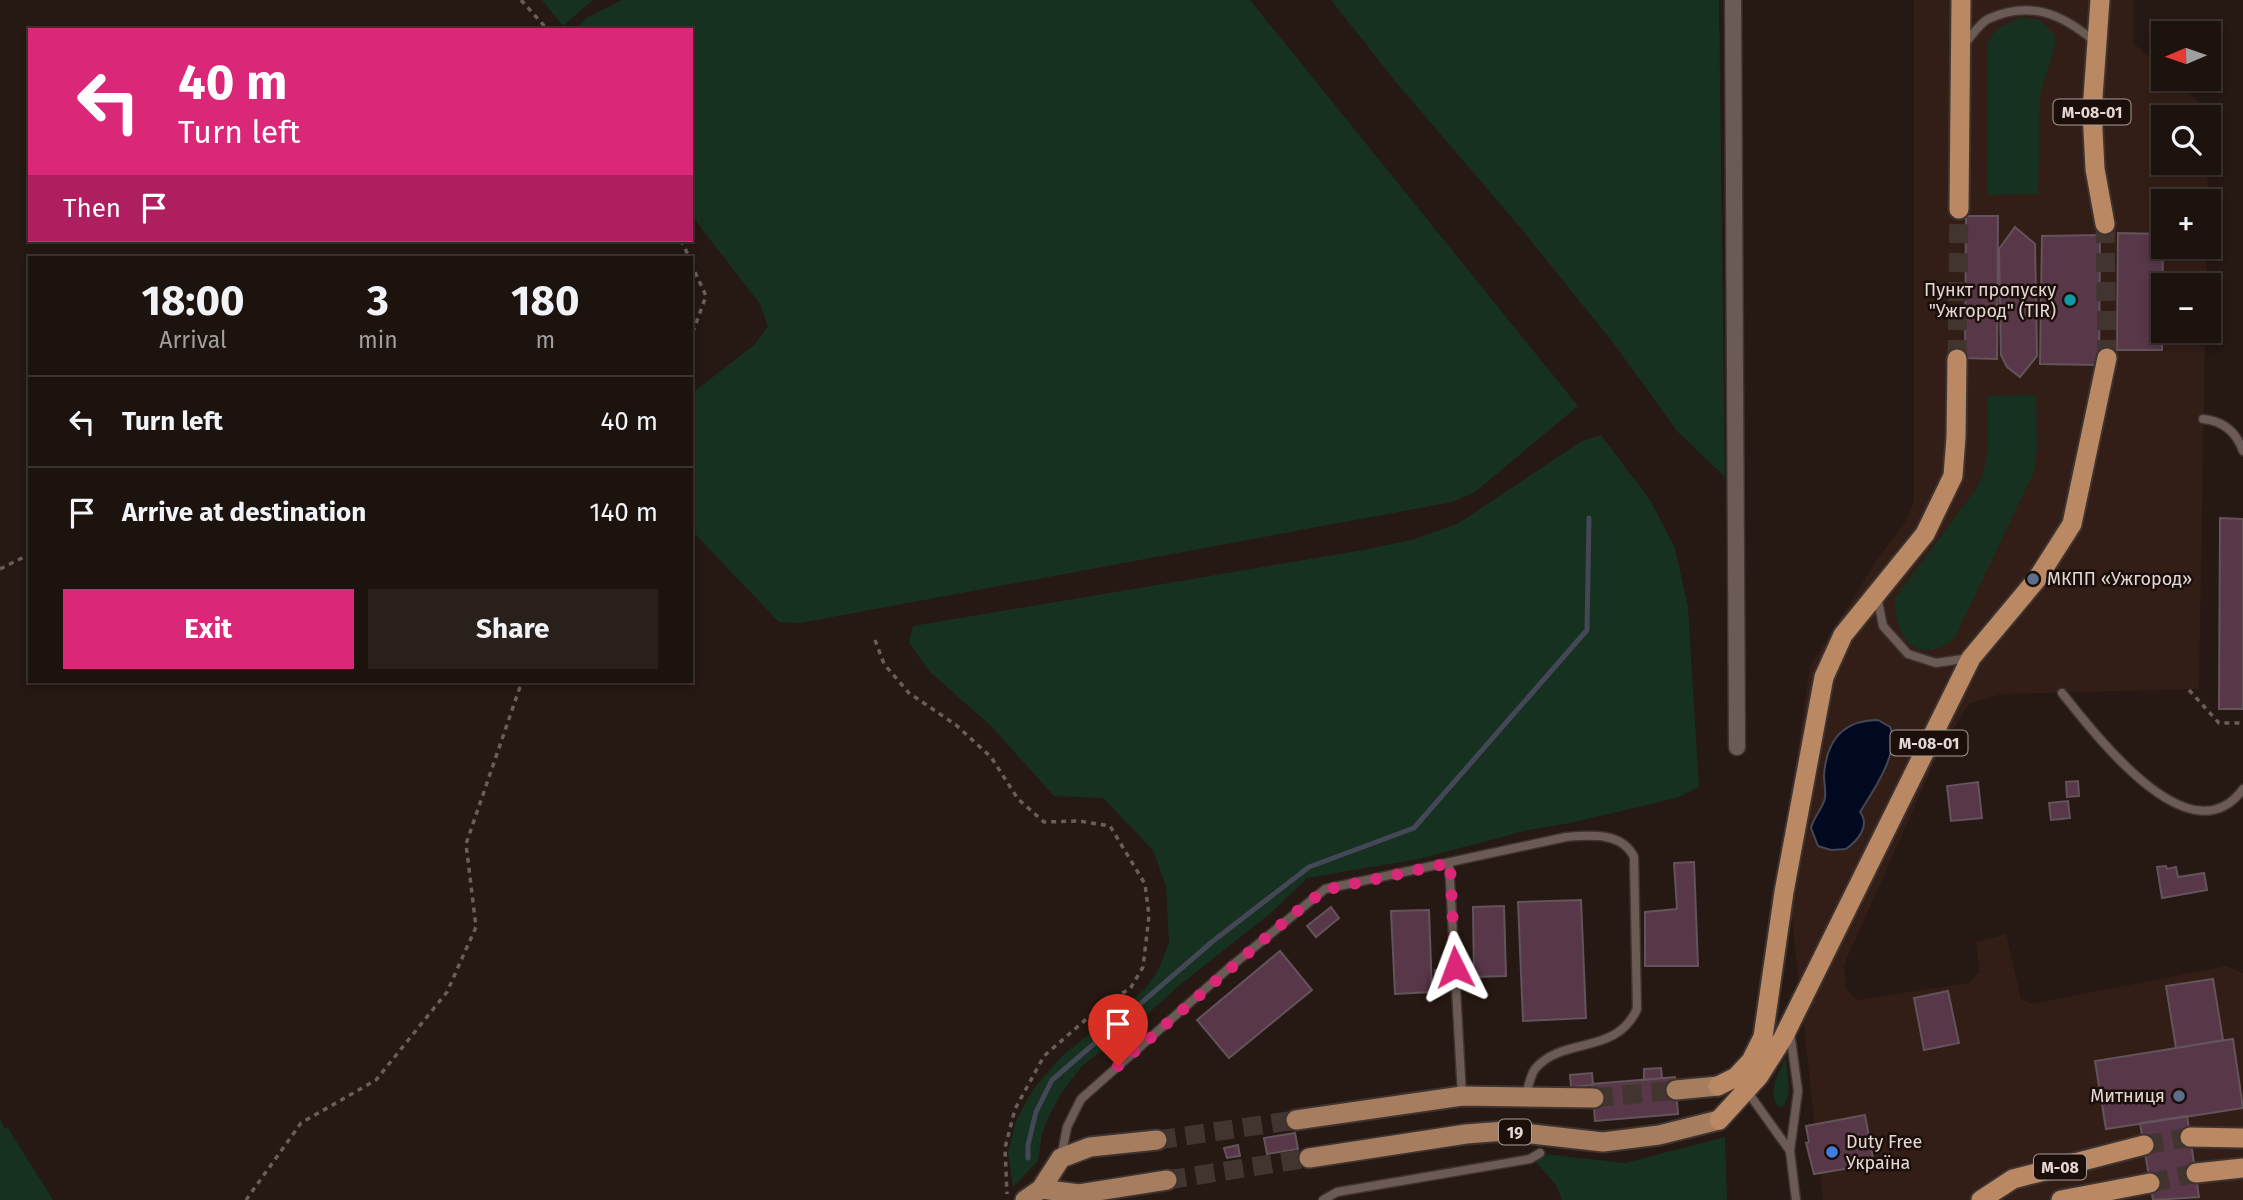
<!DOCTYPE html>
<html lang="en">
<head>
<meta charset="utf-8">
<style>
  body { margin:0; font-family:"Fira Sans",sans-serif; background:#29201c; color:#f1f3f6; height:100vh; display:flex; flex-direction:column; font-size:26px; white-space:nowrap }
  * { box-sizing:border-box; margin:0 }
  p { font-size:23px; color:#a09e9e }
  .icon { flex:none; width:38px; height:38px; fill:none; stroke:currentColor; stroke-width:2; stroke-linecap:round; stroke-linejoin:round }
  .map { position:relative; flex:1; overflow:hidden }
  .details { position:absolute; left:28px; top:256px; width:665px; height:427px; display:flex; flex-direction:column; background:#1c120e; border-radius:0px; box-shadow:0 4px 10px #0003,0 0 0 2px #3a322e }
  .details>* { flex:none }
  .hud { position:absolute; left:28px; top:28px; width:665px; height:214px; border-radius:0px; box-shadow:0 4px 10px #0003,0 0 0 2px #3a322e; background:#db2777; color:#fff; overflow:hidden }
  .needle { width:46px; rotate:268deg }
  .controls { position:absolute; left:2151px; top:21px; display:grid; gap:14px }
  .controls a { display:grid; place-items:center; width:70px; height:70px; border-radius:0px; background:#1c120e; box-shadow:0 4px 10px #0003,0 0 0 2px #3a322e; font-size:35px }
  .pin { position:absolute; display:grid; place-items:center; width:60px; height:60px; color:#fff; margin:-72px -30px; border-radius:50% 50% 50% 0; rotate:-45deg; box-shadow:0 0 7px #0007 }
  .pin .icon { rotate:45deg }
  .me { position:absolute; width:77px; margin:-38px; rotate:357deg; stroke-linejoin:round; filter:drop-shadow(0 0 5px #0008) }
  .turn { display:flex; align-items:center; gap:24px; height:147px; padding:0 35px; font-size:32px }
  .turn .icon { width:91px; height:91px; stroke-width:2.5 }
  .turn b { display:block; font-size:49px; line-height:60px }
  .then { display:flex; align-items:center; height:66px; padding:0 35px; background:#0003; gap:14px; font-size:26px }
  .eta { display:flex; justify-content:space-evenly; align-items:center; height:119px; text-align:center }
  .eta b { font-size:42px; font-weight:700; line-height:49px }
  .cta { display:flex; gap:14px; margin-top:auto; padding:14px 35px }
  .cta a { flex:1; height:80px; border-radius:0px; background:#db2777; color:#fff; font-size:28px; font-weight:700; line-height:80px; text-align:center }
  .cta a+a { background:#29201c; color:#f1f3f6 }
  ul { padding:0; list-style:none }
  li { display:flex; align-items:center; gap:21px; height:91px; padding:0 35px; border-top:2px solid #3a322e }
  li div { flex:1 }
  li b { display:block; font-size:26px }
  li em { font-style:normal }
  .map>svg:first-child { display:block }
  .built { fill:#321e16 }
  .green { fill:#173120 }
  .water { fill:#00091f; stroke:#444755; stroke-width:2 }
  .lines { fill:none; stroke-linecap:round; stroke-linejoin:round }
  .stream { stroke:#444755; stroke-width:5 }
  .building { fill:#573748; stroke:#63535b; stroke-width:2 }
  .primary-tunnel { stroke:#42352f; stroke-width:19; stroke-dasharray:19 10; stroke-linecap:butt }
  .trunk-tunnel { stroke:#42352f; stroke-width:19; stroke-dasharray:19 10; stroke-linecap:butt }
  .service-casing { stroke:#3d3330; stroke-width:11 }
  .minor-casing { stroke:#3d3330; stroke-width:19 }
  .primary-casing { stroke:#3d3330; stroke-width:23 }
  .trunk-casing { stroke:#3d3330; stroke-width:23 }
  .path { stroke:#6a5e58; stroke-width:3.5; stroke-dasharray:5 5; stroke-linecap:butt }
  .service { stroke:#6c5b54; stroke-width:8 }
  .minor { stroke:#6c5b54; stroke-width:16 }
  .primary { stroke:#a67d5e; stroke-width:19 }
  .trunk { stroke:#ba8862; stroke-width:19 }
  .route { stroke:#db2777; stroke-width:12; stroke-dasharray:0 21.6 }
  .culture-dot { fill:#0f9aa8; stroke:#1c0f0a; stroke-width:2.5 }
  .service-dot { fill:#5c6f8a; stroke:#1c0f0a; stroke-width:2.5 }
  .shop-dot { fill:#3f7fe0; stroke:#1c0f0a; stroke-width:2.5 }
  .labels { text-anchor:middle; stroke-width:5; stroke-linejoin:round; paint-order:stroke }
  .shield { fill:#1c0f0a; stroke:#a79c97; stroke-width:2 }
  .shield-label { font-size:16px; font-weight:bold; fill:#e2d8d4 }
  .poi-label { font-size:18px; fill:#e2d8d4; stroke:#1c0f0a; text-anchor:end }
</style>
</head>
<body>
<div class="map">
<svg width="2243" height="1200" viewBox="0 0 2243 1200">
  <rect width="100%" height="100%" fill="#261812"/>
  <!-- built -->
  <path class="built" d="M1914,0H2133V43L2163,69V79H2173L2209,111V133L2208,117H2163V163H2208L2207,201H2163V247H2207L2206,285H2163V331H2205L2199,689L2002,694L1969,704L1939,752L1844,965L1846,989L1857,1000L1968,983L1980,972L1976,942L2006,934L2021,999L2031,1004L2226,966L2243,973V1200H1823L1784,847L1810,666L1880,555L1907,519L1914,502Z"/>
  <!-- green -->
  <path class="green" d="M542,0H593L563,26Z
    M622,0H1250L1578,406L1475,492L1452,502L800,623L779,622L691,530V394L754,345L768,326L760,304L691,215V30H576L586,18Z
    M1331,0H1719L1725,477L1678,432L1611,340L1514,220L1395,81Z
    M2021,17L2041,21L2053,33L2056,42L2040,95L2038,194L1987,195V43L1997,29Z
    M2036,395L2037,449L2034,472L1957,633C1954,640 1948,644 1941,647C1907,661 1893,625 1895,598L1974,492C1993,462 1987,430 1987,396Z
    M1601,435L1650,500L1675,548L1688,607L1699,787L1676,798L1570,823L1528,830L1419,859L1307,878L1271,913L1181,984L1125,1034L1083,1065L1062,1092L1048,1118L1042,1134L1038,1161L1013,1187L1008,1152L1016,1121L1033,1089L1062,1056L1145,989L1158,970L1169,943L1166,886L1153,850L1103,798L1054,796L991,726L930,672L909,643L913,626L1364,550L1415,539L1459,523L1580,442Z
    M1786,1057L1789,1093L1783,1107H1779C1766,1094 1779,1071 1786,1057Z
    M0,1119L5,1129L8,1128L53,1200H0Z
    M1725,1137L1727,1200H1562L1556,1185L1536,1162L1545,1154L1625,1163Z"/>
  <!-- water -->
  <path class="water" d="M1878,720L1890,727C1902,749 1872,793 1860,812C1871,826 1857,841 1846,849L1831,850L1818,846L1811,828C1813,818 1823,808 1825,798C1826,791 1824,783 1824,776C1826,742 1842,720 1878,720Z"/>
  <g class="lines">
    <!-- stream -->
    <path class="stream" d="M1028,1158V1145L1036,1112L1052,1080L1213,941L1309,867L1414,828L1587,630L1589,518"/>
  </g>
  <!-- building -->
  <path class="building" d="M1966,216H1998L1997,359L1965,358Z
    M2015,227L2035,244L2037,356L2020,377L2007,367L2001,355L1999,249Z
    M2118,233L2163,234L2162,350H2117Z
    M2100,235L2099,365L2040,364L2042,236Z
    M2220,518L2243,519V709H2219Z
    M2078,781L2079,796L2067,797L2066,782Z
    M1978,782L1982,818L1951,821L1947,786Z
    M2068,801L2070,818L2051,820L2049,803Z
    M1694,862L1698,966H1645V912L1677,909L1674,863Z
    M2166,866L2167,869L2176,867L2178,877L2204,873L2207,890L2162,898L2157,867Z
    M1581,900L1586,1018L1523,1021L1518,902Z
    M1504,906L1506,976L1474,977L1473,907Z
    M1331,907L1339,918L1316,937L1307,926Z
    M1429,910L1432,992L1395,994L1391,911Z
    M1280,951L1312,990L1229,1058L1197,1020Z
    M1448,969L1446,984L1436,991L1435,970Z
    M2213,979L2223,1040L2176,1048L2166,986Z
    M1948,991L1959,1043L1924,1050L1914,998Z
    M2233,1039L2243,1108L2106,1129L2095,1061Z
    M1661,1068L1662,1078L1644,1080V1069Z
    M1592,1073L1593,1085L1571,1087L1570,1075Z
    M1675,1077L1678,1114L1595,1121L1592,1084Z
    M1865,1115L1874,1164L1814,1174L1806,1143L1809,1142L1806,1126Z
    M2187,1116L2199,1197L2153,1200L2140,1123Z
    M1295,1133L1298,1149L1267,1154L1264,1138Z
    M1238,1145L1240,1156L1227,1158L1224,1148Z"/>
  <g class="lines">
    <!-- primary-tunnel -->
    <path class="primary-tunnel" d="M1594,1098L1676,1090
      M1157,1140L1296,1120
      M1167,1180L1309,1158"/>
    <!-- trunk-tunnel -->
    <path class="trunk-tunnel" d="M2105,224L2107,358
      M1957,359L1959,209
      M2144,1145L2190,1137
      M2150,1183L2196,1173"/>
    <defs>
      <path id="service" d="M1965,43C1972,36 1979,24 1988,19C2031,0 2062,14 2094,41
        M2203,419C2223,421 2236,431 2243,451
        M1877,596L1883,626L1908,654L1936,663L1969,658
        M2062,693C2093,731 2190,862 2243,789
        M1449,863L1462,1096
        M1747,1091L1790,1151L1796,1200
        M1790,1151L1798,1091L1790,1032
        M1061,1158L1067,1127L1081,1099L1229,968L1325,889L1566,837C1591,835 1622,832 1634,857L1637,1009C1616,1056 1562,1036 1535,1069C1530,1076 1528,1088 1526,1096
        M1323,1200L1337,1192L1530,1159L1540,1153"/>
      <path id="minor" d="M1733,0L1737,747"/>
      <path id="primary" d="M1676,1090L1718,1086
        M1296,1120L1462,1096L1594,1098
        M1309,1158L1466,1134L1505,1131L1603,1142L1659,1135L1719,1120
        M1041,1189L1079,1194L1167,1180
        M1025,1200L1041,1189L1061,1158L1090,1147L1157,1140"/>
      <path id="trunk" d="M2100,0L2092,111L2095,169L2105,224
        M1959,209L1961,0
        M1718,1086L1736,1077L1751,1061L1763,1037L1784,892L1824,677L1843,635L1925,534L1953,476L1956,437L1957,359
        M1719,1120L1759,1076L1783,1038L1971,658L2037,579L2072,524L2107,358
        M2190,1137L2243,1138
        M2196,1173L2243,1168
        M1981,1200L2013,1179L2144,1145
        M2061,1200L2150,1183"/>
    </defs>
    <!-- service casing -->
    <use href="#service" class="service-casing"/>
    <!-- minor casing -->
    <use href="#minor" class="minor-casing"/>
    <!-- primary casing -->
    <use href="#primary" class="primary-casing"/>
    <!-- trunk casing -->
    <use href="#trunk" class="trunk-casing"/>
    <!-- path -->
    <path class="path" d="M521,0L548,30
      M681,240L689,257
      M691,263L706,296L691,337
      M0,569L30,554
      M875,640L884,664L909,693L956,725L991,757L1018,799L1044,822L1079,821L1110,826L1145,884L1149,916L1143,967L1130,989L1107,1001L1044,1056L1015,1109L1005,1148L1007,1194
      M2189,690L2219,723H2243
      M246,1200L301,1123L376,1080L447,992L476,927L466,844L522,681"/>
    <!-- service -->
    <use href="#service" class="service"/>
    <!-- minor -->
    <use href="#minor" class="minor"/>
    <!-- primary -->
    <use href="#primary" class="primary"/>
    <!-- trunk -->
    <use href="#trunk" class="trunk"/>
  </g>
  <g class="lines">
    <!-- route -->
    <path class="route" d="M1118,1066L1292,915L1325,890L1450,863L1455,967"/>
  </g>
  <!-- markers -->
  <circle class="culture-dot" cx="2070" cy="300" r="7"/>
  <g class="service-dot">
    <circle cx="2033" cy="579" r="7"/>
    <circle cx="2179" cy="1096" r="7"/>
  </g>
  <circle class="shop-dot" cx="1832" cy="1152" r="7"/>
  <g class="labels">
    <!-- shield labels -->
    <g class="shield">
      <rect x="2053.5" y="99.5" width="77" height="25" rx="5"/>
      <rect x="1890.5" y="730.5" width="77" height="25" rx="5"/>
      <rect x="1499" y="1119.5" width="32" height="25" rx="5"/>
      <rect x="2034" y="1154.5" width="52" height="25" rx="5"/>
    </g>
    <g class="shield-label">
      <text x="2092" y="118">М-08-01</text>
      <text x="1929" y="749">М-08-01</text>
      <text x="1515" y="1138">19</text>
      <text x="2060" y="1173">М-08</text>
    </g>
    <!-- poi labels -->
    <g class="poi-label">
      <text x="2056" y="296">Пункт пропуску<tspan x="2056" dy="21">"Ужгород" (TIR)</tspan></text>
      <text x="2047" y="585" text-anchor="start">МКПП «Ужгород»</text>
      <text x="2165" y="1102">Митниця</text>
      <text x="1846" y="1148" text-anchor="start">Duty Free<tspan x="1846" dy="21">Україна</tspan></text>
    </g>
  </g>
</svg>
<div class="controls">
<a><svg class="needle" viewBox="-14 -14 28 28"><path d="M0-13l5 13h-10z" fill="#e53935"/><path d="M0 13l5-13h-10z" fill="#a09e9e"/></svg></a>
<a><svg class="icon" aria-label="search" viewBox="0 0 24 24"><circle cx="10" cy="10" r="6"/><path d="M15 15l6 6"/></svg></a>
<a>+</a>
<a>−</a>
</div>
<div class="pin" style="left:1118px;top:1066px;background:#d93025"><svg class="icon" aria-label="arrive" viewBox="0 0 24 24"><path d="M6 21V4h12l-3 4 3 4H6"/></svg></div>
<svg class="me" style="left:1455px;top:967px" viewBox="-20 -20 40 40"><path d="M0-17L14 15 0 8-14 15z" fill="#db2777" stroke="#fff" stroke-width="4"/></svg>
<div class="hud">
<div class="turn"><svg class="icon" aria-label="left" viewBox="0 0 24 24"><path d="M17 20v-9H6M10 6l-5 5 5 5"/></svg><div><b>40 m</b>Turn left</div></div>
<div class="then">Then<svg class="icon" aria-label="arrive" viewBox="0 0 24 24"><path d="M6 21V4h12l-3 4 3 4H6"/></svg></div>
</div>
<section class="details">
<div class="eta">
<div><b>18:00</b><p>Arrival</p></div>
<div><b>3</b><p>min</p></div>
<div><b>180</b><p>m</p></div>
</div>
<ul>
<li><svg class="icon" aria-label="left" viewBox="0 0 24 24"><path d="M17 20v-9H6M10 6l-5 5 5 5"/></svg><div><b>Turn left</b></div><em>40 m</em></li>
<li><svg class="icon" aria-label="arrive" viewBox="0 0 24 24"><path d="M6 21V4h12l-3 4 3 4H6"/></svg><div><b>Arrive at destination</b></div><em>140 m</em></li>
</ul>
<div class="cta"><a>Exit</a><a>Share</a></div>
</section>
</div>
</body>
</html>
